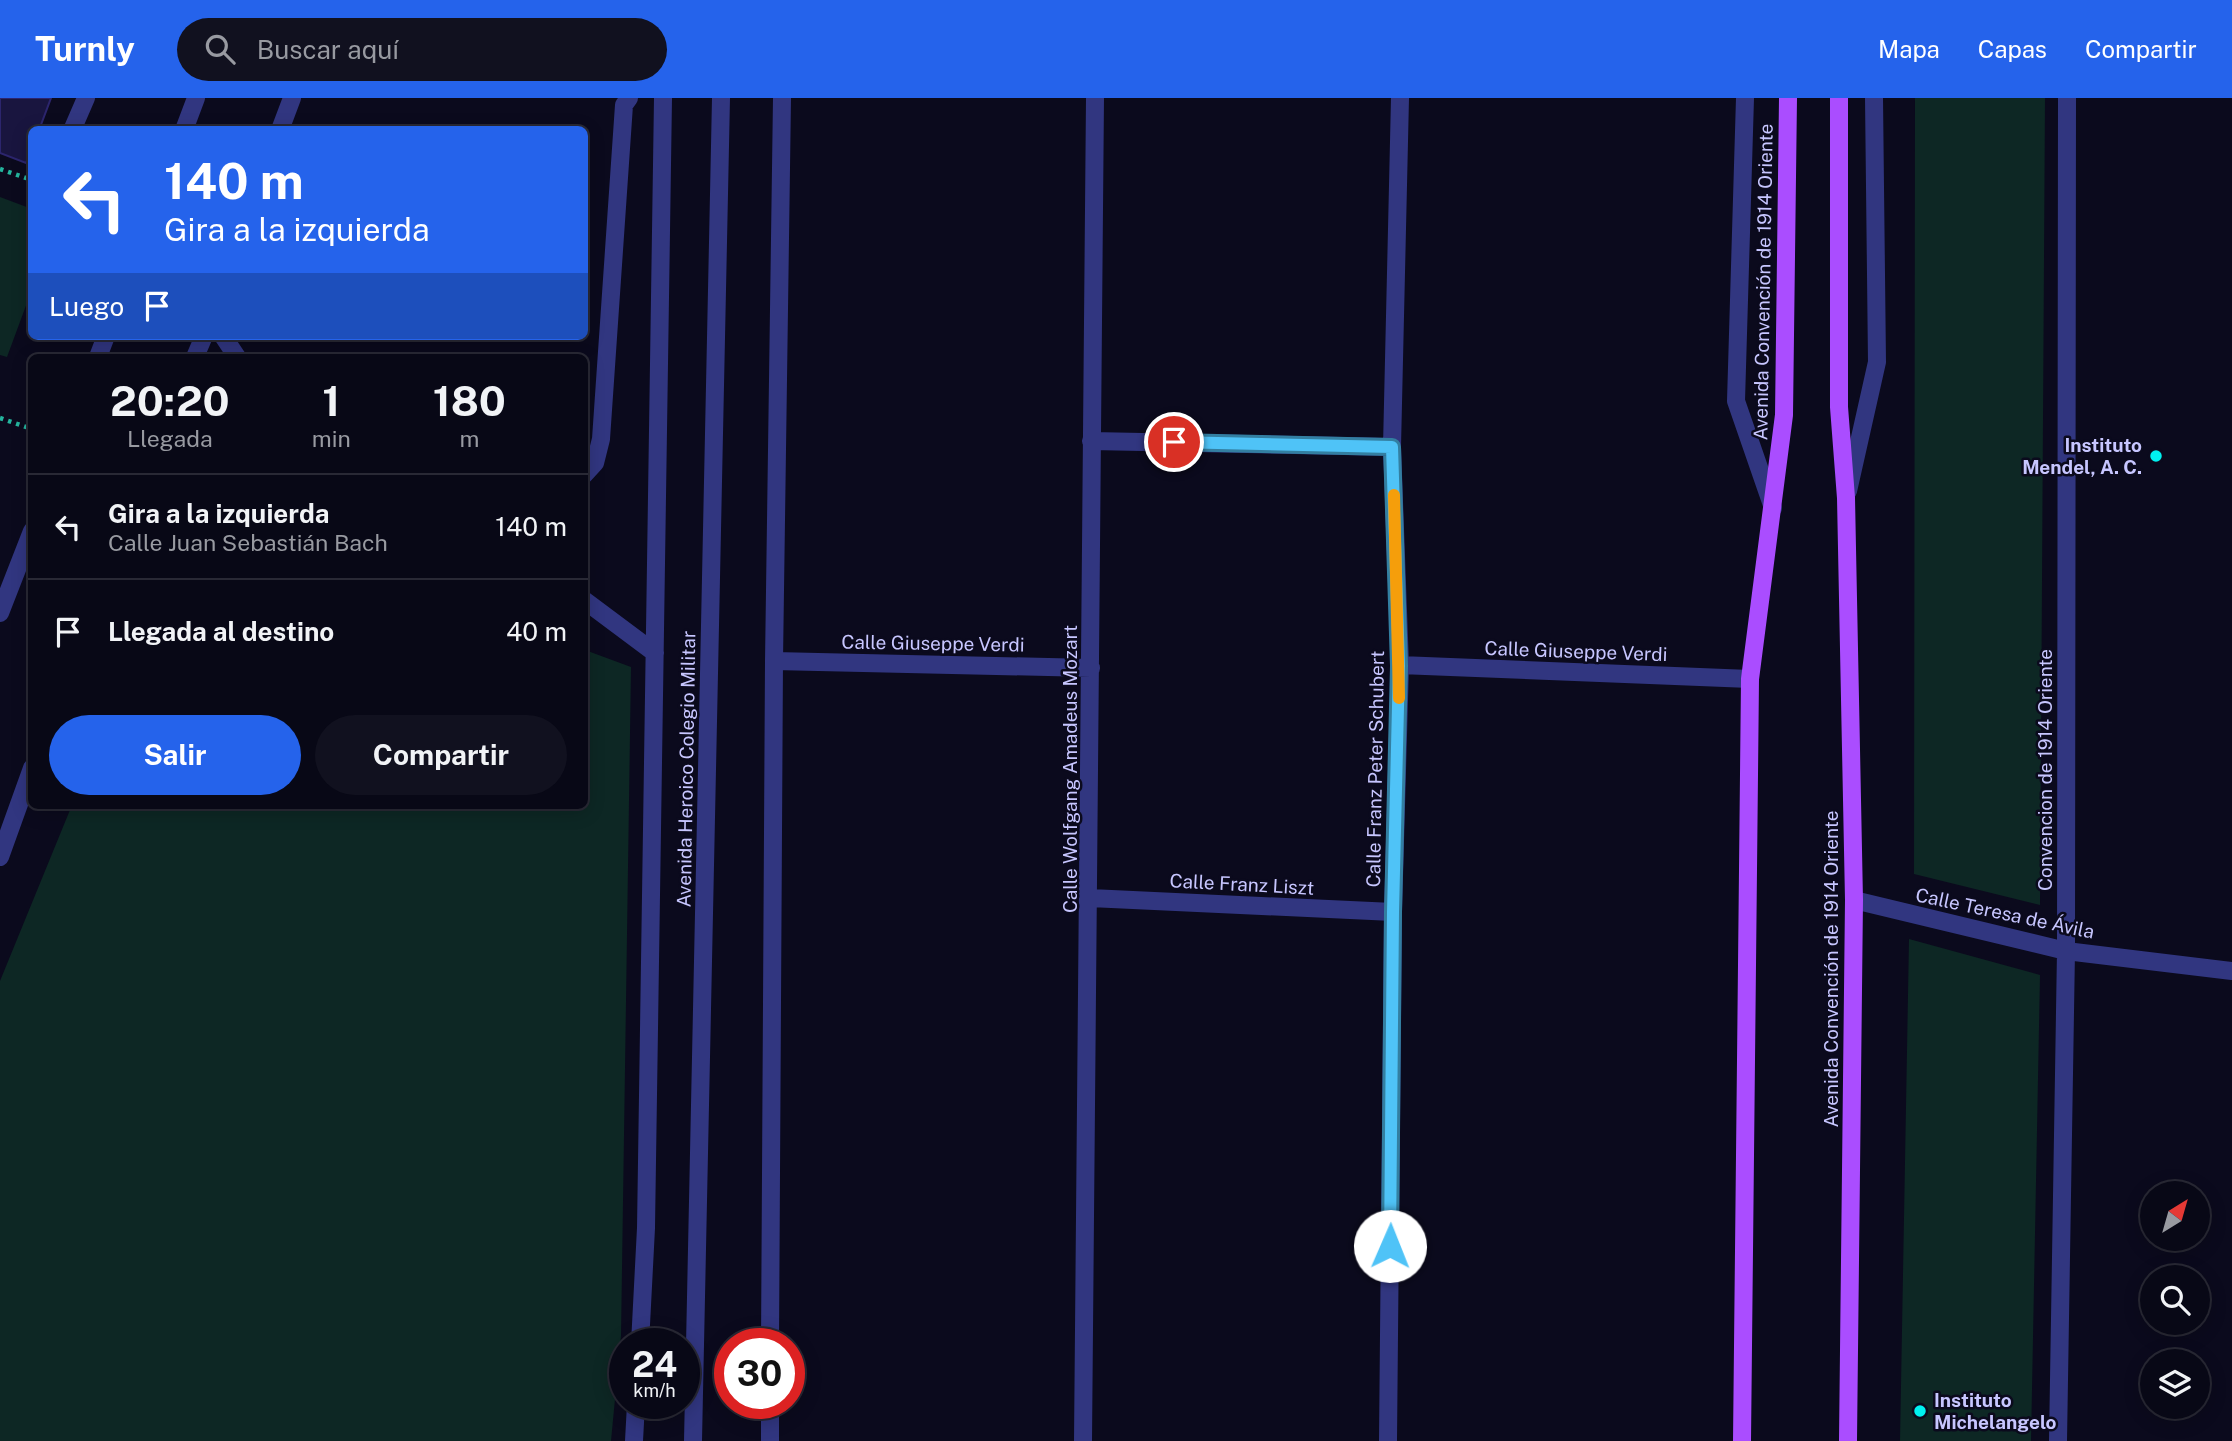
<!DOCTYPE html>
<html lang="es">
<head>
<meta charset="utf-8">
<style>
  body { margin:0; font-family:"Public Sans",sans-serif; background:#11111f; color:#f1f3f6; height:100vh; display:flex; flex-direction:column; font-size:26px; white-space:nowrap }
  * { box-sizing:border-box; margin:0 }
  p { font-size:23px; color:#989aa1 }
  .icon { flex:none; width:38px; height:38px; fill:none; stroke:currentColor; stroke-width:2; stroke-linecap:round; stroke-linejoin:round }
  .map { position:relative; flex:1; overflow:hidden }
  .panel { position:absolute; left:28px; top:256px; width:560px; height:455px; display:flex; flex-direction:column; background:#080816; border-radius:10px; box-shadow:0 4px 18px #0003,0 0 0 2px #292935 }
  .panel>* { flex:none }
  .banner { position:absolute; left:28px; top:28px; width:560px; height:214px; border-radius:10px; box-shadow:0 4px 18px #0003,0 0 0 2px #292935; background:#2563eb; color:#fff; overflow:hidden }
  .needle { width:46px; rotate:37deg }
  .fabs { position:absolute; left:2140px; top:1083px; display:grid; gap:14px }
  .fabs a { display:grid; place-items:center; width:70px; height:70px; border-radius:50%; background:#080816; box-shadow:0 4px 18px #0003,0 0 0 2px #292935; font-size:35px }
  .speed { position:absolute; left:609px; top:1230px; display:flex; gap:14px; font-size:35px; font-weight:700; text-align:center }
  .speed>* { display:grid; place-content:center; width:91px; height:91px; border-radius:50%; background:#080816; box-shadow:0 4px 18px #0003,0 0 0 2px #292935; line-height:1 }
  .speed small { font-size:18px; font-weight:400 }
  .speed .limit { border:10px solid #d22; background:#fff; color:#111 }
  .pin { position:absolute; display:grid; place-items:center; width:60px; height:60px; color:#fff; margin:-30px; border:4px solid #fff; border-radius:50%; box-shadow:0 2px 7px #0007 }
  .me { position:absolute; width:77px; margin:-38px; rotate:1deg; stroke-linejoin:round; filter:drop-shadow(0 0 5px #0008) }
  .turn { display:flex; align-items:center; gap:24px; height:147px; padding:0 21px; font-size:32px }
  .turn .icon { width:91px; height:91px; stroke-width:2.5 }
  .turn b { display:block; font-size:49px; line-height:60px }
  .then { display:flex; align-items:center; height:66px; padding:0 21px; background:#0003; gap:14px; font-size:26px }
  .eta { display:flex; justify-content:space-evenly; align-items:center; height:119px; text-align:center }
  .eta b { font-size:42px; font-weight:700; line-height:49px }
  .primary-button { display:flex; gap:14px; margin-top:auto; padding:14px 21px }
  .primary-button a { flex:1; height:80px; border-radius:42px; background:#2563eb; color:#fff; font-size:28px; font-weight:700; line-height:80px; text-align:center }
  .primary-button a+a { background:#11111f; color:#f1f3f6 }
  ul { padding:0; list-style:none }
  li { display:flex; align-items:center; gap:21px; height:105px; padding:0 21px; border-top:2px solid #292935 }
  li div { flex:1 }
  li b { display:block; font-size:26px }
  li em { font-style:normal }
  header { display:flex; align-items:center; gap:42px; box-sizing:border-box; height:98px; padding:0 35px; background:#2563eb; color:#fff }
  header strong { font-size:33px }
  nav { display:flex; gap:38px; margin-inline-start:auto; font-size:24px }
  .search { width:490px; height:63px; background:#11111f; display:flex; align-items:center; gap:18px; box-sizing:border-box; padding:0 24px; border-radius:38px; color:#989aa1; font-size:26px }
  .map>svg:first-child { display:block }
  .green { fill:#0d2724 }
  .building { fill:#19153f; stroke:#2c256d; stroke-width:2 }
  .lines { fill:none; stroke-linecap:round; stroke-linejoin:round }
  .path { stroke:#24b59e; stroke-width:4.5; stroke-dasharray:3.5 5; stroke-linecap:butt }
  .minor { stroke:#313680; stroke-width:18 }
  .major { stroke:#aa4dff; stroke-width:18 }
  .route-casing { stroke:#337fa1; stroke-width:18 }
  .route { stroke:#4fc3f7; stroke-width:12 }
  .slow { stroke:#f59e0b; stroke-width:12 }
  .poi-dot { fill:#00f1f0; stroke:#0b0a1d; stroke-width:2.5 }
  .labels { text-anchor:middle; stroke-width:5; stroke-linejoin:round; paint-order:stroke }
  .street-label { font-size:19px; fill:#c7c6ff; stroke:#0b0a1d }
  .poi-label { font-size:19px; font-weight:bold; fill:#c7c6ff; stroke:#0b0a1d; text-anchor:end }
</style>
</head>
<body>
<header>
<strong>Turnly</strong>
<div class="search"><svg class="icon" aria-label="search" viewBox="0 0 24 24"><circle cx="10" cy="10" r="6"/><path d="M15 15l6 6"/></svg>Buscar aquí</div>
<nav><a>Mapa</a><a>Capas</a><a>Compartir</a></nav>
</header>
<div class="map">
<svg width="2232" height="1343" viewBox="0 0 2232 1343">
  <rect width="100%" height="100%" fill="#0b0a1d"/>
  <!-- green -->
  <path class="green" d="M1915,0H2045L2040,807L1914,776Z
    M0,99L32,111L31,194L7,259L0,257Z
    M585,552L631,569L621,1238L611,1343H0V883L72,707H584Z
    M1909,841L2040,877L2031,1343H1900Z"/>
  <!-- building -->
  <path class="building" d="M0,0H51L39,32H32V51L26,65L0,55Z"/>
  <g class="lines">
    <!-- path -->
    <path class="path" d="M0,71L32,82
      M0,320L32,331"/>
    <!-- minor -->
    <path class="minor" d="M1745,0L1736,303L1773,410
      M77,32L73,30L86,0
      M184,32L196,0
      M280,32L292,0
      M223,238L237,259
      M98,259L106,238
      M195,259L204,238
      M1091,343L1392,349
      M584,377L595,365L601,341L624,7L629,0
      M1848,393L1877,264L1874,0
      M584,502L655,555
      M0,515L32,433
      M774,563L1091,570
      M1400,567L1750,581
      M0,759L32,670
      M1090,800L1393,814
      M1854,802L2066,853L2232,873
      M640,1246L646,1130L663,0
      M770,1246L774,563L782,0
      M634,1343L636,1306
      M693,1343L721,0
      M770,1343V1306
      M1083,1343L1095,0
      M1388,1343L1393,814L1400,567L1392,349L1400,0
      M2058,1343L2066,853L2067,0"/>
    <!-- major -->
    <path class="major" d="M1839,0V309L1846,400L1854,802L1848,1343
      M1742,1343L1750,581L1784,317L1788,0"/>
  </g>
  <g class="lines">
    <defs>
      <path id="route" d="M1174,344L1392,349L1399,568L1393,814L1390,1148"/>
    </defs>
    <!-- route casing -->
    <use href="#route" class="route-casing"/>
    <!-- route -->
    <use href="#route" class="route"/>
    <!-- slow -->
    <path class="slow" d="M1394,397L1399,600"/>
  </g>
  <!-- markers -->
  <g class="poi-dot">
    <circle cx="2156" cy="358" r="7"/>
    <circle cx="1920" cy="1313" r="7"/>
  </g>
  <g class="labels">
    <!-- street labels -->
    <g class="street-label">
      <text transform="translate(1763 184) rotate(-89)" y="7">Avenida Convención de 1914 Oriente</text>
      <text transform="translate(933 545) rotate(1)" y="7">Calle Giuseppe Verdi</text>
      <text transform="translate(1576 553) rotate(2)" y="7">Calle Giuseppe Verdi</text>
      <text transform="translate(686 671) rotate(-89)" y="7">Avenida Heroico Colegio Militar</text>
      <text transform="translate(1070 671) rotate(-90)" y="7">Calle Wolfgang Amadeus Mozart</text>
      <text transform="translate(1375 671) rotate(-89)" y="7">Calle Franz Peter Schubert</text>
      <text transform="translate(2045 672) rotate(-90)" y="7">Convencion de 1914 Oriente</text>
      <text transform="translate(1242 786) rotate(3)" y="7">Calle Franz Liszt</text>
      <text transform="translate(2005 815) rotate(12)" y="7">Calle Teresa de Ávila</text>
      <text transform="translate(1831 871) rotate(-90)" y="7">Avenida Convención de 1914 Oriente</text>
    </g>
    <!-- poi labels -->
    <g class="poi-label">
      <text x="2142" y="354">Instituto<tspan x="2142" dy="22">Mendel, A. C.</tspan></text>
      <text x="1934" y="1309" text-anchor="start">Instituto<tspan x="1934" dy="22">Michelangelo</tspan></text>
    </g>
  </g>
</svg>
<div class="fabs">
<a><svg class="needle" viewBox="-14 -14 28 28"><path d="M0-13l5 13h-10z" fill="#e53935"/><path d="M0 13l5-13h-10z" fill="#989aa1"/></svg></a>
<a><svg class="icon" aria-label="search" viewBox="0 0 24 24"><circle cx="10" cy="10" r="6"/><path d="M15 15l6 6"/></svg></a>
<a><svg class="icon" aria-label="layers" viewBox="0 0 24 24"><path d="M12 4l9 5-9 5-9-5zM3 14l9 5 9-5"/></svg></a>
</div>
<div class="speed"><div>24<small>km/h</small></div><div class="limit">30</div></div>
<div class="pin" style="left:1174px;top:344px;background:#d93025"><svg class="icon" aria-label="arrive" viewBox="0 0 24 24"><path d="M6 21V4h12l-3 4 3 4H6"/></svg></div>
<svg class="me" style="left:1390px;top:1148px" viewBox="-20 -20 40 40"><circle r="19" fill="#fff"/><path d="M0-13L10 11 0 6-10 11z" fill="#4fc3f7"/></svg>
<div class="banner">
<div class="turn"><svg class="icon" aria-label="left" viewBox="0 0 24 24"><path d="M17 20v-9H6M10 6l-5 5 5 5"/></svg><div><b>140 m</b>Gira a la izquierda</div></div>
<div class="then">Luego<svg class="icon" aria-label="arrive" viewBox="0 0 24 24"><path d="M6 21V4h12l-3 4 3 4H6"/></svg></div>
</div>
<section class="panel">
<div class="eta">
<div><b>20:20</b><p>Llegada</p></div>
<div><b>1</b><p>min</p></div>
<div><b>180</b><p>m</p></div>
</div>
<ul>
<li><svg class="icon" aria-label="left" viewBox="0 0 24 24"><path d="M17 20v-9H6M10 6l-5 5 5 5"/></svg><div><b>Gira a la izquierda</b><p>Calle Juan Sebastián Bach</p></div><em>140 m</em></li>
<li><svg class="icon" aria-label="arrive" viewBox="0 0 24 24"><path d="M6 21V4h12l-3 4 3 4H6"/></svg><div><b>Llegada al destino</b></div><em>40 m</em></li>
</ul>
<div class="primary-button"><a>Salir</a><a>Compartir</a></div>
</section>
</div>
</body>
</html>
